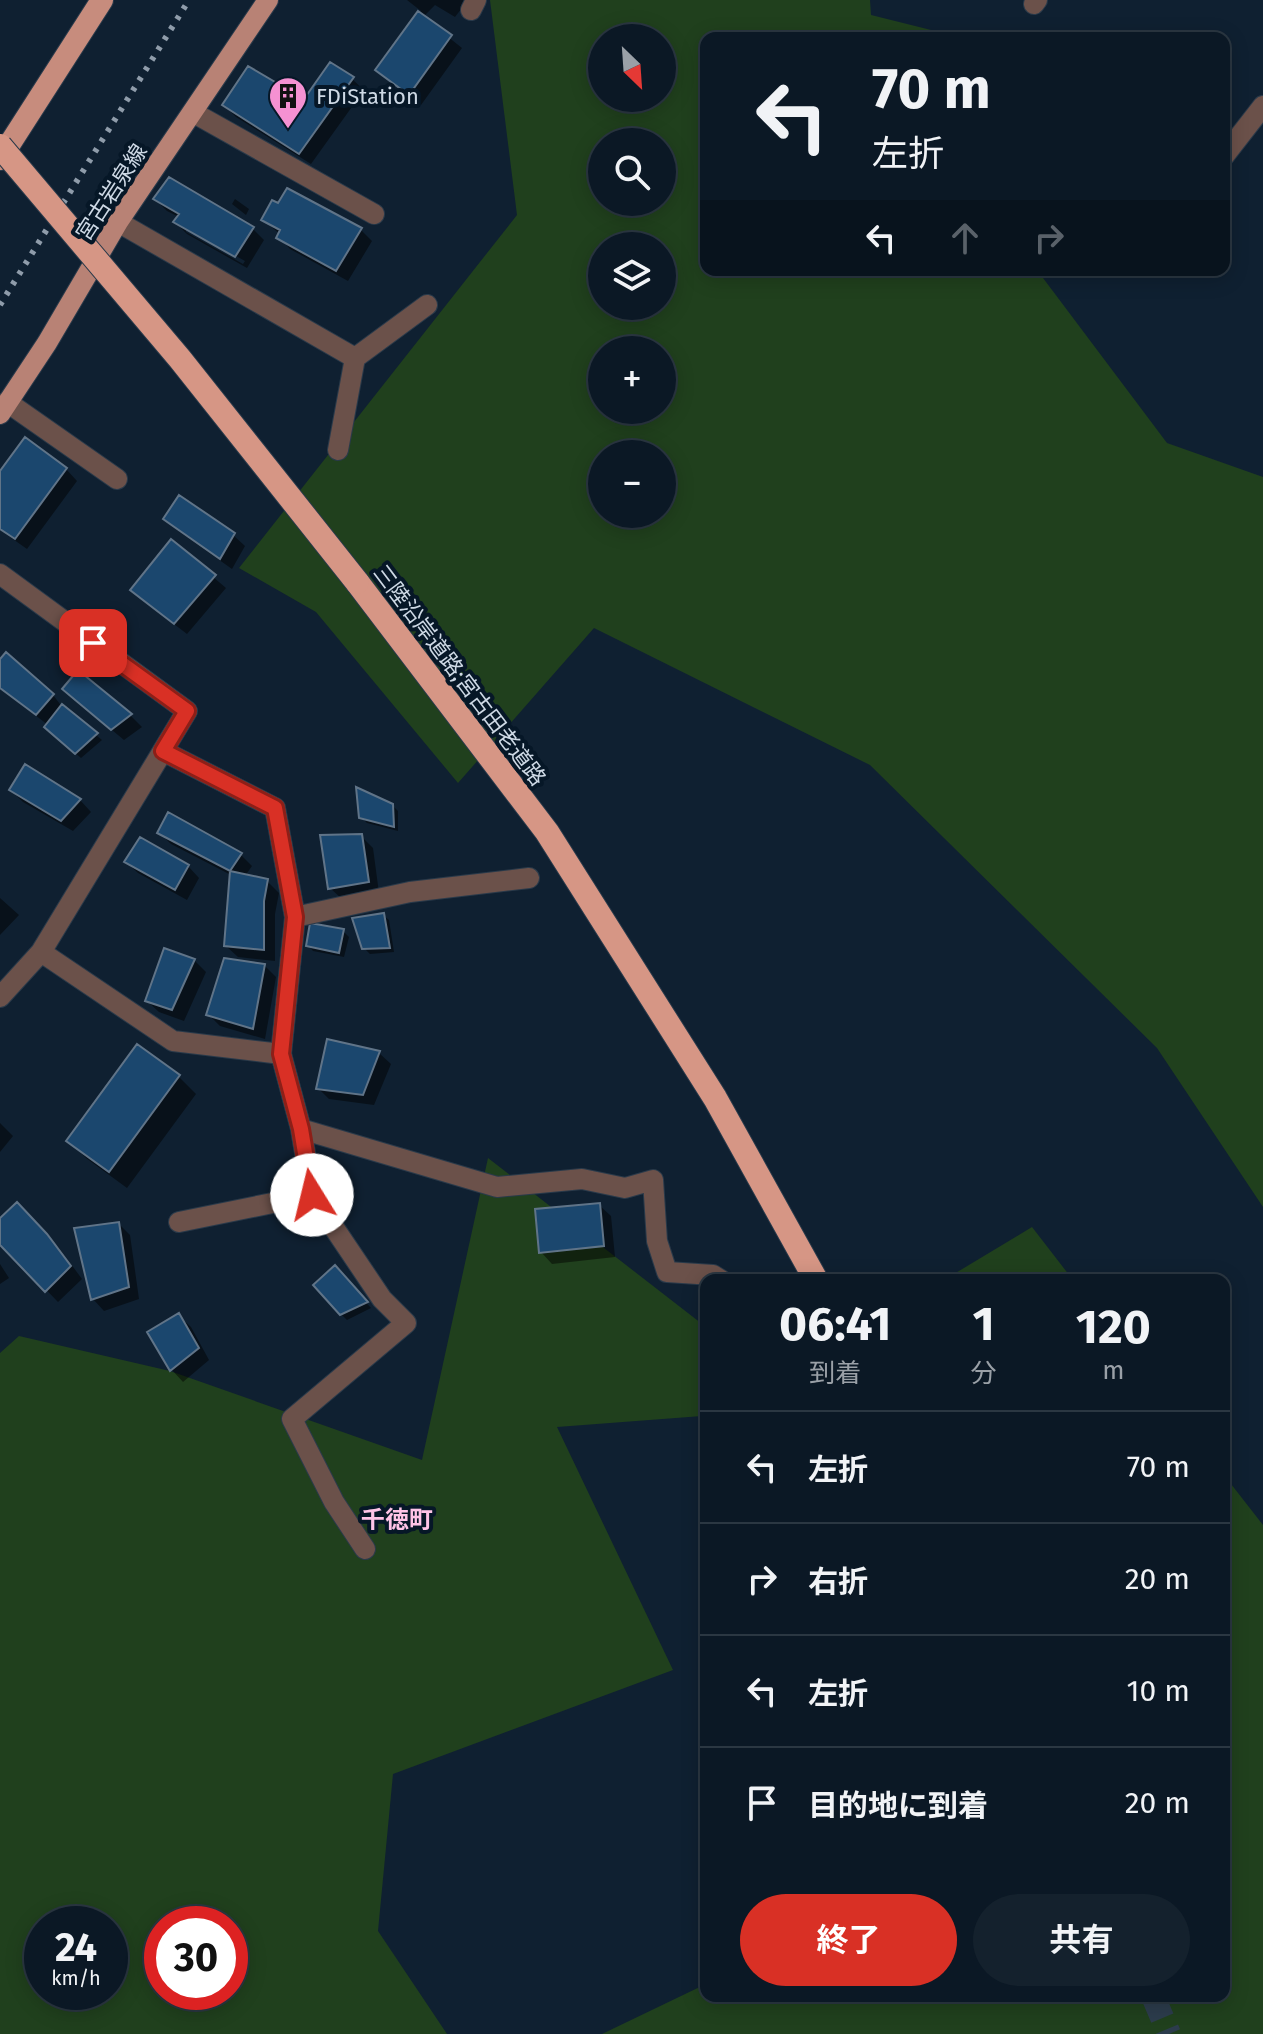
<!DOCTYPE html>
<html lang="ja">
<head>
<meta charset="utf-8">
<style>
  body { margin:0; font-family:"Fira Sans","Noto Sans JP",sans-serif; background:#14212d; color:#f1f3f6; height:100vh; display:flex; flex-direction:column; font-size:30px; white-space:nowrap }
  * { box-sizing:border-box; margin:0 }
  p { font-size:26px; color:#9aa0a7 }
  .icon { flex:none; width:44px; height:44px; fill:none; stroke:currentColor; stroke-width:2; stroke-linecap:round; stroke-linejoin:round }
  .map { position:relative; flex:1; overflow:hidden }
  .side { position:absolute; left:700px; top:1274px; width:530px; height:728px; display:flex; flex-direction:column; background:#0b1825; border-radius:16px; box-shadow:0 4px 20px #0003,0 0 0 2px #2b3742 }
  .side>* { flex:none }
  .hud { position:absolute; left:700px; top:32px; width:530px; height:244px; border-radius:16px; box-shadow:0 4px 20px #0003,0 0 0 2px #2b3742; background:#0b1825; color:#f1f3f6; overflow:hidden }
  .needle { width:52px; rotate:155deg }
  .buttons { position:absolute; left:588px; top:24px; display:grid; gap:16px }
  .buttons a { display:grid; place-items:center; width:88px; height:88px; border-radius:50%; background:#0b1825; box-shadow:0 4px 20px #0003,0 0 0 2px #2b3742; font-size:40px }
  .speed { position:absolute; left:24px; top:1906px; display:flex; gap:16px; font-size:40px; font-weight:700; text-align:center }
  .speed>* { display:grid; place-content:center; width:104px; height:104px; border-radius:50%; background:#0b1825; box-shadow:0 4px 20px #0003,0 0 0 2px #2b3742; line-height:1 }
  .speed small { font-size:20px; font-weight:400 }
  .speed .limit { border:12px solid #d22; background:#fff; color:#111 }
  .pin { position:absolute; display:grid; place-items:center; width:68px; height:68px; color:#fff; margin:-34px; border-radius:16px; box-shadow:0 4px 12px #0006 }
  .me { position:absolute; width:88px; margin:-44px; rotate:351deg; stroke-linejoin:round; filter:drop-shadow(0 0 6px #0008) }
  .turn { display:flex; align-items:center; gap:28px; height:168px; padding:0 40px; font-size:36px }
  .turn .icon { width:104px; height:104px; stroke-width:2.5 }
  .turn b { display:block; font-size:56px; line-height:68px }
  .lanes { display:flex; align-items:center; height:76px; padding:0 40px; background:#0003; justify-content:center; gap:40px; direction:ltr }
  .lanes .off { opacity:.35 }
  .eta { display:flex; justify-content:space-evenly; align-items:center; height:136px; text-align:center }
  .eta b { font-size:48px; font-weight:700; line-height:56px }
  .action { display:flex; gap:16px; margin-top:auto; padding:16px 40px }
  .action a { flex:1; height:92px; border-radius:48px; background:#d93025; color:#fff; font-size:32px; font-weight:700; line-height:92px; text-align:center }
  .action a+a { background:#14212d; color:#f1f3f6 }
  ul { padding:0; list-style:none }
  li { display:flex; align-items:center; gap:24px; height:112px; padding:0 40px; border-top:2px solid #2b3742 }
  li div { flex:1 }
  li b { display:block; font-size:30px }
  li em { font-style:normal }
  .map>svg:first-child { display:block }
  .green { fill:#20401d; fill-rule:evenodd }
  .shadow { fill:#0007; fill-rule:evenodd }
  .building { fill:#1b476e; stroke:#607488; stroke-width:2 }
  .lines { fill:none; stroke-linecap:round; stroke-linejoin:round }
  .motorway-tunnel { stroke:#2c3c4c; stroke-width:24; stroke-dasharray:24 12; stroke-linecap:butt }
  .minor-casing { stroke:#2a3a4a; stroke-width:22 }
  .primary-casing { stroke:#2a3a4a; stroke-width:22 }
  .trunk-casing { stroke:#2a3a4a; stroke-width:24 }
  .motorway-casing { stroke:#2a3a4a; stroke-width:26 }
  .minor { stroke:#6b514a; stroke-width:20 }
  .primary { stroke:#b88275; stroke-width:20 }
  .trunk { stroke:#c78c7d; stroke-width:22 }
  .motorway { stroke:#d69685; stroke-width:24 }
  .rail { stroke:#8f9caa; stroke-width:6; stroke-dasharray:4 8; stroke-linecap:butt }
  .motorway-bridge-casing { stroke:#2a3a4a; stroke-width:26; stroke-linecap:butt }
  .motorway-bridge { stroke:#d69685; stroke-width:24 }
  .route-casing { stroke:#8d1f18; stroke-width:20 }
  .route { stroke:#d93025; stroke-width:14 }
  .labels { text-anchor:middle; stroke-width:8; stroke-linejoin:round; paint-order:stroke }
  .poi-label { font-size:22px; fill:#ced9e5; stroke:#061727; text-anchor:start }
  .street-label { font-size:22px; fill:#ced9e5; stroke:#061727 }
  .neighbourhood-label { font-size:24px; font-weight:bold; fill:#fec4e7; stroke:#061727 }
</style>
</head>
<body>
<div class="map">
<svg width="1263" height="2034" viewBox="0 0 1263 2034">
  <rect width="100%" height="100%" fill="#0f2031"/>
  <!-- green -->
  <path class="green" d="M490,0H870L871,15L963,38H706V270H1037L1167,443L1263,477V1207L1157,1048L870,765L594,628L458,783L316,612L239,568L517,215ZM602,38H662V98H602ZM602,142H662V202H602ZM602,246H662V306H602ZM602,350H662V410H602ZM602,454H662V514H602Z
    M488,1158L706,1327V1428L702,1416L557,1427L673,1670L393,1774L378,1931L447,2034H0V1353L19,1336L170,1371L422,1460ZM42,1924H110V1992H42ZM162,1924H230V1992H162Z
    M1032,1227L1073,1280H944Z
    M1224,1475L1263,1525V2034H602L706,1984V1996H1224Z"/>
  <!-- shadow -->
  <path class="shadow" d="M407,0H468L455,17L435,5L423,17L462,48L421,105L378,70L421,11Z
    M352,79L364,90L311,164L236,117L224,105L304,101Z
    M169,179L253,229L264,240L247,268L187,234L175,222L179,217L167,211L155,199ZM186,228L245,261L243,264L186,232Z
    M235,199L249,209L246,215L232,204Z
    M263,220L361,230L372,241L348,281L290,249L279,237L280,234Z
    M66,469L77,481L27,549L0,530V475Z
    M166,518L233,535L245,546L232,569L177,530Z
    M172,542L226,588L187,634L144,601Z
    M6,655L53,695L63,708L102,740L81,758L51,732L48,725L0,688V663Z
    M78,673L131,716L142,727L124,740L76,700Z
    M26,767L80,800L91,812L73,831L23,802L11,790Z
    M392,805L398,811V831L367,823L361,817Z
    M159,832L240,854L252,866L245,876L267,881L279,893L275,914V961L238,957L226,946L231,875L171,844Z
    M361,836L373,848L379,893L342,899L330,888Z
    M126,862L188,866L199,878L187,900L138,873Z
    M0,898L19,915L0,935Z
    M383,915L389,920L394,952L370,954L364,948Z
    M343,931L349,937L344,957L313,951L308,945Z
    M194,960L206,972L184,1021L159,1012L147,1001Z
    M264,965L276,977L265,1039L220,1026L208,1014Z
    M379,1053L391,1064L374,1105L329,1099L318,1088Z
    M178,1076L196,1094L127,1188L86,1158L69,1141Z
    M0,1123L13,1136L0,1152Z
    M17,1205L59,1248L82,1279L58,1302L0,1242V1221Z
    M599,1205L611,1216L615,1257L552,1264L541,1252Z
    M119,1224L130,1235L139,1299L104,1311L93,1299Z
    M0,1264L9,1278L0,1284Z
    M335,1268L371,1308L347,1320L341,1314Z
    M179,1316L191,1327L209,1360L183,1382L172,1370L149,1333Z"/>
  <!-- building -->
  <path class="building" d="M418,11L452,35L409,95L375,70Z
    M330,62L354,77L299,154L222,105L248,66L304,99Z
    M169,177L254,227L235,257L173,222L179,214L153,199Z
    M287,188L362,228L336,271L276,238L280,230L261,220L272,200L278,203Z
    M25,437L67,468L15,539L0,529V471Z
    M179,495L235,533L220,559L163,519Z
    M171,539L216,575L174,624L130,590Z
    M6,652L54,694L36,715L0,688V659Z
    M78,670L132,714L111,730L62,689Z
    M62,704L98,733L75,754L44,727Z
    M25,764L81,799L61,821L9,790Z
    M356,787L393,804L394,827L359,818Z
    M168,812L242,853L230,871L157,833Z
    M362,834L369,882L328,889L320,835Z
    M140,837L189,865L175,890L124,862Z
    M230,871L268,879L264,901V950L224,946Z
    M384,913L390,948L362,949L352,918Z
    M310,923L344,929L339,953L306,946Z
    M164,948L195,959L172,1010L145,1001Z
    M224,958L265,964L253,1029L206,1015Z
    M327,1039L380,1051L363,1095L316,1089Z
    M137,1044L180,1075L109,1172L66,1141Z
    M17,1202L47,1234L71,1266L45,1292L0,1245V1218Z
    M600,1203L604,1246L539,1253L535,1209Z
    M119,1222L129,1287L91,1300L74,1228Z
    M335,1265L368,1302L340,1315L313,1285Z
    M179,1313L199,1348L170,1371L147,1332Z"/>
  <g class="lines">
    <!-- motorway-tunnel -->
    <path class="motorway-tunnel" d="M1153,1996L1169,2034"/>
    <defs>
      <path id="minor" d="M1034,4L1037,0
        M471,10L476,0
        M194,113L374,214
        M1224,156L1263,106
        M118,222L355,358
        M7,402L117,479
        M338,450L355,358L427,305
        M0,574L187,711L41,952L0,997
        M163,751L275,808L295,917L281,1054L301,1129L312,1195L382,1299L406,1323L292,1419L334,1502L365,1549
        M295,917L410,892L529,878
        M41,952L173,1041L281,1054
        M301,1129L497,1187L582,1179L625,1188L653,1180L657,1241L667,1272L713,1275L721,1280
        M179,1222L312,1195"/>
      <path id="primary" d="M0,414L47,343L118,222L268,0"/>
      <path id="trunk" d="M0,159L102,0"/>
      <path id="motorway" d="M357,582L547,832L715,1098L816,1280"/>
    </defs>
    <!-- minor casing -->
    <use href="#minor" class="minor-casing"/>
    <!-- primary casing -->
    <use href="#primary" class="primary-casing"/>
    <!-- trunk casing -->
    <use href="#trunk" class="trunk-casing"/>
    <!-- motorway casing -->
    <use href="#motorway" class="motorway-casing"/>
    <!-- minor -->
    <use href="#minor" class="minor"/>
    <!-- primary -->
    <use href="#primary" class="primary"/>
    <!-- trunk -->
    <use href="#trunk" class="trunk"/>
    <!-- motorway -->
    <use href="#motorway" class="motorway"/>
    <!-- rail -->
    <path class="rail" d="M0,305L189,0"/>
    <defs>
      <path id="motorway-bridge" d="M0,146L180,359L357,582"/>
    </defs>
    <!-- motorway-bridge casing -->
    <use href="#motorway-bridge" class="motorway-bridge-casing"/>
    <!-- motorway-bridge -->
    <use href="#motorway-bridge" class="motorway-bridge"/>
  </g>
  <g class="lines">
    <defs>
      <path id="route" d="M93,643L187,711L163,751L275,808L295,917L281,1054L301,1129L312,1195"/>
    </defs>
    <!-- route casing -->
    <use href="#route" class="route-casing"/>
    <!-- route -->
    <use href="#route" class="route"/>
  </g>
  <!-- icons -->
  <defs>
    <symbol id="building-pin" viewBox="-11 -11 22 30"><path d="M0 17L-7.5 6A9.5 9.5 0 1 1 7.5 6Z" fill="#f591d2" stroke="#061727"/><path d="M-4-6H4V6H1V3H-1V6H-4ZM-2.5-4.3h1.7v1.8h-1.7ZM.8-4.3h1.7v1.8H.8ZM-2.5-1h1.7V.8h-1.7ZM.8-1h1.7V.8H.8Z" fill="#111"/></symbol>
  </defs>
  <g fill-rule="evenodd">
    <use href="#building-pin" x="266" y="74" width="44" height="60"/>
  </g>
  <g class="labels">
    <!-- poi labels -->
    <g class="poi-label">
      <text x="316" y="104">FDiStation</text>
    </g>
    <!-- street labels -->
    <g class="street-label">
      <text transform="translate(111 192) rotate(-57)" y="8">宮古岩泉線</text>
      <text transform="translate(460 675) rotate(53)" y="8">三陸沿岸道路;宮古田老道路</text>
    </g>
    <!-- neighbourhood labels -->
    <g class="neighbourhood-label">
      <text x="397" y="1528">千徳町</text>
    </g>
  </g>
</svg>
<div class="buttons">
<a><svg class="needle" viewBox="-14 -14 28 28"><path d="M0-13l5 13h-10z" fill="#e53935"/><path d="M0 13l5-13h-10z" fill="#9aa0a7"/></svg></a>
<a><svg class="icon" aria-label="search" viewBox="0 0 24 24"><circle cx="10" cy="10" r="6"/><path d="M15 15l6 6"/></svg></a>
<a><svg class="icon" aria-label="layers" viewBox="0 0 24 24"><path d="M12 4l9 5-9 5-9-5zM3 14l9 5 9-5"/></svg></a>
<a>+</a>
<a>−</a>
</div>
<div class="speed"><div>24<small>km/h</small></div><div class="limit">30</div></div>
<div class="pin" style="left:93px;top:643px;background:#d93025"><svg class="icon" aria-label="arrive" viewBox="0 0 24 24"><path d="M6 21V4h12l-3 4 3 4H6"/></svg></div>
<svg class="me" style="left:312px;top:1195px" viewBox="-20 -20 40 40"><circle r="19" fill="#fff"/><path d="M0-13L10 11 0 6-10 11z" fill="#d93025"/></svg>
<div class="hud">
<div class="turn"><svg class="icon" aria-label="left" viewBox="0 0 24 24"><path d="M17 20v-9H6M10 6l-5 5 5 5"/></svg><div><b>70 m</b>左折</div></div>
<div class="lanes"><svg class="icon" aria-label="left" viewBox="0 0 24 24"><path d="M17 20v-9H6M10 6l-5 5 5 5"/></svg><svg class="icon off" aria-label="ahead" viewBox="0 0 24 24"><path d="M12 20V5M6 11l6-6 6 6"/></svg><svg class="icon off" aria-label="right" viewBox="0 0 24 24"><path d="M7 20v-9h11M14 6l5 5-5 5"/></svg></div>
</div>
<section class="side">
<div class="eta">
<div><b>06:41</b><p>到着</p></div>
<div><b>1</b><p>分</p></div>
<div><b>120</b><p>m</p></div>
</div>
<ul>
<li><svg class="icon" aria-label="left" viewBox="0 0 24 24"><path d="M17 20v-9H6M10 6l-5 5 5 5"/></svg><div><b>左折</b></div><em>70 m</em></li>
<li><svg class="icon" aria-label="right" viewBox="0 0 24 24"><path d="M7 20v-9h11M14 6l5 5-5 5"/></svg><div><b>右折</b></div><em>20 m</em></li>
<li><svg class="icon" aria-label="left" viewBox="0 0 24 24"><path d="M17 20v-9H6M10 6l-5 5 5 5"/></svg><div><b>左折</b></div><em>10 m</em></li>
<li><svg class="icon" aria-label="arrive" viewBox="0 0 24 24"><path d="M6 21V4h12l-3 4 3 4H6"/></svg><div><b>目的地に到着</b></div><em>20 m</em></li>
</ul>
<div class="action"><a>終了</a><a>共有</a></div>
</section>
</div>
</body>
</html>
